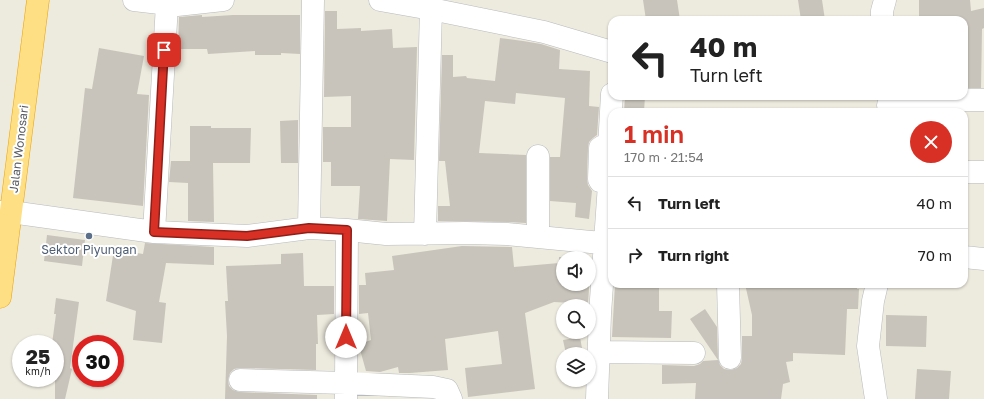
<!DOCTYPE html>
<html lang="en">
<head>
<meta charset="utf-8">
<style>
  body { margin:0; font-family:"Golos Text",sans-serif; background:#f2f2f2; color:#222; height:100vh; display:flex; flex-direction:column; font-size:15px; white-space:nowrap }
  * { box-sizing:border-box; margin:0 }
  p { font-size:13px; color:#767676 }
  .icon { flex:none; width:22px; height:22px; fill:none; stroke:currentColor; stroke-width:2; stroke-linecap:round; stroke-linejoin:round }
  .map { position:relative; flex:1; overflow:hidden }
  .details { position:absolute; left:608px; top:108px; width:360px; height:180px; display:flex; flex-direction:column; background:#fff; border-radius:12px; box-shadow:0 1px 3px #0004 }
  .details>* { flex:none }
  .banner { position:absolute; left:608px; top:16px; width:360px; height:84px; border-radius:12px; box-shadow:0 1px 3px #0004; background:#fff; color:#222; overflow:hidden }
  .fabs { position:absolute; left:556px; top:251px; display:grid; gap:8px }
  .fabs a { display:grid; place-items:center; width:40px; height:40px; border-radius:50%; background:#fff; box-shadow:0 1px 3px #0004; font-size:20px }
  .speed { position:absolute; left:12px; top:335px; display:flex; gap:8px; font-size:20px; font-weight:700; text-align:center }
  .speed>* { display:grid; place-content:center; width:52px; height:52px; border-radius:50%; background:#fff; box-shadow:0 1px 3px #0004; line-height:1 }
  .speed small { font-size:10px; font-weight:400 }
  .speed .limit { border:6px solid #d22; background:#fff; color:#111 }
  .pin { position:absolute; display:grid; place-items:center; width:34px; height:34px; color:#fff; margin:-17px; border-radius:8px; box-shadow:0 2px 6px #0006 }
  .me { position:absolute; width:44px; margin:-22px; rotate:0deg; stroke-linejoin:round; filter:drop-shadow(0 0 3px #0008) }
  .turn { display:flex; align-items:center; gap:14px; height:84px; padding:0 16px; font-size:18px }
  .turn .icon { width:52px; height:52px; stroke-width:2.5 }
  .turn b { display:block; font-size:28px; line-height:34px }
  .round { display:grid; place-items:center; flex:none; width:42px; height:42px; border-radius:21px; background:#f2f2f2 }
  .overview { display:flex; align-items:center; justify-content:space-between; height:68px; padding:0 16px }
  h1 { font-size:24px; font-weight:600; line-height:30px; color:#d93025 }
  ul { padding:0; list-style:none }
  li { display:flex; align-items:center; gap:12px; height:52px; padding:0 16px; border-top:1px solid #e0e0e0 }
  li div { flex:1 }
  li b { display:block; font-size:15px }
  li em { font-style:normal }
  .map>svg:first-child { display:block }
  .building { fill:#c8c4bb; fill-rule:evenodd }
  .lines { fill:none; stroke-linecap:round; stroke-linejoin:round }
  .minor-casing { stroke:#b7babf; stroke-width:23 }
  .highway-casing { stroke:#eba100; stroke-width:23 }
  .minor { stroke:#fff; stroke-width:22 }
  .highway { stroke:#ffdf83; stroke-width:22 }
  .route-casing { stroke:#8d1f18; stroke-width:10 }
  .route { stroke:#d93025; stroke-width:7 }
  .service-dot { fill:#5c6f8a; stroke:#fff; stroke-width:1.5 }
  .labels { text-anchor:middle; stroke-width:4; stroke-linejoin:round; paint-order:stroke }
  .street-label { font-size:12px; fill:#585c61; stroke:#fff }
  .service-label { font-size:12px; fill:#4e5e75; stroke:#fff }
</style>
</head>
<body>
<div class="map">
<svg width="984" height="399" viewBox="0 0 984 399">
  <rect width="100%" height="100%" fill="#edeade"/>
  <!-- building -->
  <path class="building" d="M643,0H677L680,20H646Z
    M798,0H822L825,20H801Z
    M919,0H970L971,11L984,8V28L982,29L981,88H965L966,32H964V20H919Z
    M325,11H337V29L361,28V31L392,29L393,48L417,47L414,160L390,159L387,221L358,219L360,186H331V162H323V127H351V96L324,97Z
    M202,15V17L233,15H300V54L281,53V55H255V51L208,54L207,49H178L179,17Z
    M500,38L523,41L541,44L560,50L559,69L590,71L589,106L599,107L597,135L593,138L589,142L588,148L587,179L588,185L592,191L589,219L575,217L576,203L550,201V157H560L565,98L516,93L515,104L485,101L479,153L526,155V223L507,222L438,221V206H450L445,161H439L442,55H453V77L466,76L467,78L495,81Z
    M99,48L144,56L137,94L149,95L143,206L73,198L85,88L92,89Z
    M625,96H645L644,112H624Z
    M298,120V163H281L280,121Z
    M190,126H211V128H251L250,163H213L214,222L188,221V183L169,182L171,161H190Z
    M47,235L85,240L82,266L44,261Z
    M145,243L214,247V265L166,263L159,302L166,303L162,343L133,340L136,311L106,301L114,249L143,254Z
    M462,246L512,247L514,267L559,263V257L591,258L588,304L554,302L525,313L535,389L468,397L465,368L502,364L498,331L445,339L448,370L410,373H399L398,367L380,372L366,371L359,346V344L371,340L368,313L359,314V285H366L365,273L394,270L392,256ZM563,258H589V284H563Z
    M303,253L304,286H334V314L317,315L318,344H316V370L240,368L234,369L230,373L228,380L229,386L233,390L239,392L317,395V399H225L227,336L225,301H228L226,266L281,264V254Z
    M615,284H659V311H672L671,338L612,337Z
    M745,284H857V289H859L858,309H847L845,355L793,353V361L786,362L790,382L783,384L781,399H695L696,383L662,384V365L694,366L700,364L703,361L718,360L690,319L705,309L717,327L718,358L720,365L724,369L731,370L737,368L741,364L742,358V336H752V315Z
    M56,298L79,302L75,331L70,368L72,369L65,399H55V344H52L56,314H54Z
    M886,315L927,316L926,347L886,346Z
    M580,337L583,354H566L563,340Z
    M917,369L951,371L949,399H915Z"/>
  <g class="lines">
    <defs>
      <path id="minor" d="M134,0L177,5L223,0
        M380,0L431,9L544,32L612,52
        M882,20V11L885,0
        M888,105L963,100H984
        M964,172H984
        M0,212H11L154,232L247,236L309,228L347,230L386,234L466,233L507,234L612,244
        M309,228L313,0
        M154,232L167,4
        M425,234L431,9
        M538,237V156
        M964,257L984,259
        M728,284L730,358
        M599,352L694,353
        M240,380L346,383L433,387L447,390L451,399
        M346,399V383L347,230
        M597,399L600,314L609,184L600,181L599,179L600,150V148L603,146L609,147L612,94
        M876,399L868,346L873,301L877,284"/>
      <path id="highway" d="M0,297L38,0"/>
    </defs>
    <!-- minor casing -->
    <use href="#minor" class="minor-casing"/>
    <!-- highway casing -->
    <use href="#highway" class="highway-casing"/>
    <!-- minor -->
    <use href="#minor" class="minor"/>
    <!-- highway -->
    <use href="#highway" class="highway"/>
  </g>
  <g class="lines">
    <defs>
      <path id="route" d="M164,50L154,232L247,236L309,228L347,230L346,337"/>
    </defs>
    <!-- route casing -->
    <use href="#route" class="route-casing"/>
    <!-- route -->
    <use href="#route" class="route"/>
  </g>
  <!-- markers -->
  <circle class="service-dot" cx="89" cy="236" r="4"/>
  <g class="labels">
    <!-- street labels -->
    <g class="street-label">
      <text transform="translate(19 149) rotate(-83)" y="4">Jalan Wonosari</text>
    </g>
    <!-- service labels -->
    <g class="service-label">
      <text x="89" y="254">Sektor Piyungan</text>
    </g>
  </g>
</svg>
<div class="fabs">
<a><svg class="icon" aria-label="sound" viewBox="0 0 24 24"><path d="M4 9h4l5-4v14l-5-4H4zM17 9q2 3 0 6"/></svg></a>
<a><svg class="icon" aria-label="search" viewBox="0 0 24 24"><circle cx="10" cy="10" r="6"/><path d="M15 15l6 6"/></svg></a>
<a><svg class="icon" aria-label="layers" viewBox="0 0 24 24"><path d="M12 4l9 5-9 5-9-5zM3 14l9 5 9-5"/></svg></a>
</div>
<div class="speed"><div>25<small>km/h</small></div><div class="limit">30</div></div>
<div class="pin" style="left:164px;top:50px;background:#d93025"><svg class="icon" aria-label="arrive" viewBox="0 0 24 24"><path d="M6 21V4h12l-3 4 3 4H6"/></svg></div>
<svg class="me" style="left:346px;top:337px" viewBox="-20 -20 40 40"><circle r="19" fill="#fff"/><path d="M0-13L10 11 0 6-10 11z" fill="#d93025"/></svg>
<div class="banner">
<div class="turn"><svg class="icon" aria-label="left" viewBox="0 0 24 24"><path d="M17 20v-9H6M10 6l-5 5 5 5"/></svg><div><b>40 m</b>Turn left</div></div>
</div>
<section class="details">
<div class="overview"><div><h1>1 min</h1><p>170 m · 21:54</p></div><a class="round" style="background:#d93025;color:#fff"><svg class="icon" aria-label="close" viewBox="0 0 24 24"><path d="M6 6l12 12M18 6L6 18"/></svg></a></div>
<ul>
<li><svg class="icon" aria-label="left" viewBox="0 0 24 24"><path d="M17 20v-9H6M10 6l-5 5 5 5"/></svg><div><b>Turn left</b></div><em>40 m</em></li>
<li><svg class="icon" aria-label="right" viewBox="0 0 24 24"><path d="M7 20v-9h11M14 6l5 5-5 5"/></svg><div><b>Turn right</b></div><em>70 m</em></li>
</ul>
</section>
</div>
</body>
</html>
